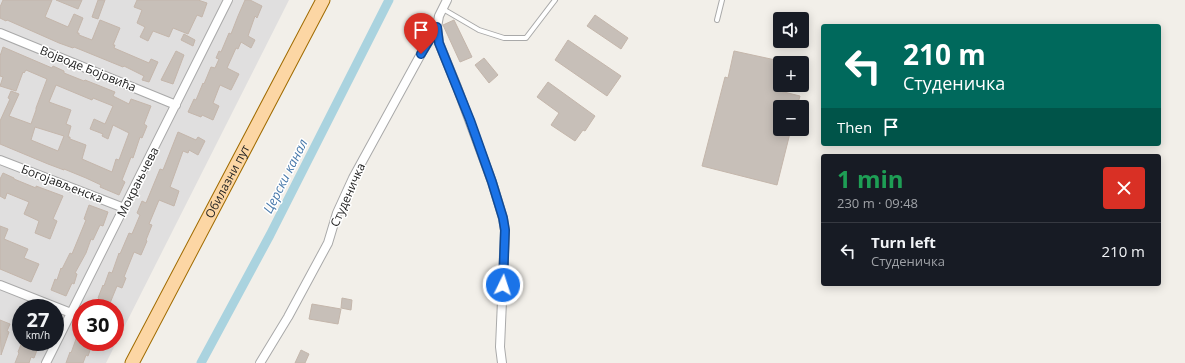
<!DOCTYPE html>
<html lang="en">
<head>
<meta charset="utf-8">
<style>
  body { margin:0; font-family:"Open Sans",sans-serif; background:#20242c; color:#f1f3f6; height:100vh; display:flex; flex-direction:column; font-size:15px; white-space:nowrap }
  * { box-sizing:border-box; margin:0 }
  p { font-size:13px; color:#9ea1a6 }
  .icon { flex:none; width:22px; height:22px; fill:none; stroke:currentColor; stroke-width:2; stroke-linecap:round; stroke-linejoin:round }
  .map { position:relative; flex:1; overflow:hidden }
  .sheet { position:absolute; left:821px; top:154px; width:340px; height:132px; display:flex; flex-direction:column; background:#171b24; border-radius:4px; box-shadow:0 2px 10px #0003 }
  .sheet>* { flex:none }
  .hud { position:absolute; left:821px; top:24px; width:340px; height:122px; border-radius:4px; box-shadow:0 2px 10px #0003; background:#00695c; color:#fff; overflow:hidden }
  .tools { position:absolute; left:773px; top:12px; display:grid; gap:8px }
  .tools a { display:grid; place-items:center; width:36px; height:36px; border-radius:4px; background:#171b24; box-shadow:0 2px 10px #0003; font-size:20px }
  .speed { position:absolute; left:12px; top:299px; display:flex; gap:8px; font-size:20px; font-weight:700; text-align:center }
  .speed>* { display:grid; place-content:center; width:52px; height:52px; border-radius:50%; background:#171b24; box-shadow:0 2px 10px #0003; line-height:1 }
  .speed small { font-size:10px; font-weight:400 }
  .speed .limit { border:6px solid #d22; background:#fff; color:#111 }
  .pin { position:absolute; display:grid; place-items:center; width:34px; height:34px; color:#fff; margin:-41px -17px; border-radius:50% 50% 50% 0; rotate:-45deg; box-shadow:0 0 4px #0007 }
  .pin .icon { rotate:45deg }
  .me { position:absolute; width:44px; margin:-22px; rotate:4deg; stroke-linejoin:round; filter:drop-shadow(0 0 3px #0008) }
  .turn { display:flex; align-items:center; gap:14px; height:84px; padding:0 16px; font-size:18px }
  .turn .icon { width:52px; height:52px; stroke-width:2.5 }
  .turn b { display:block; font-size:28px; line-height:34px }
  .then { display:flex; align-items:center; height:38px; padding:0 16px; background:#0003; gap:8px; font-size:15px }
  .round { display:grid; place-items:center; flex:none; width:42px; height:42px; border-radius:4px; background:#20242c }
  .summary { display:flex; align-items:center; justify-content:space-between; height:68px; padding:0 16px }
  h1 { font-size:24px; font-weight:700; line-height:30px; color:#1e9e55 }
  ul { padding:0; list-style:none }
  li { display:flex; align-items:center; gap:12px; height:56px; padding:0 16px; border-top:1px solid #363941 }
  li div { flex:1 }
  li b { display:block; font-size:15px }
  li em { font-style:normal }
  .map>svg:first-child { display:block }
  .residential { fill:#e0dfdf; fill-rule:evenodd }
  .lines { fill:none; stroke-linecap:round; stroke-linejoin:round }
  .canal { stroke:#aad3df; stroke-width:9 }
  .building { fill:#c7bfb8; stroke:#c4b6ab; fill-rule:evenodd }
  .service-casing { stroke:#a9a9a9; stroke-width:6 }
  .minor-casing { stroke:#a9a9a9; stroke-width:10 }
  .primary-casing { stroke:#a06b00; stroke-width:15 }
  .service { stroke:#fff; stroke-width:4 }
  .minor { stroke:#fff; stroke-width:8 }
  .primary { stroke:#fcd6a4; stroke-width:13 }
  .route-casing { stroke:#114b97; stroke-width:10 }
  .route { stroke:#1a73e8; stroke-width:7 }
  .labels { text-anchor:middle; stroke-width:3; stroke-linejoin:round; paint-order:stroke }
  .street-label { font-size:12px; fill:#222; stroke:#fff }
  .water-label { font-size:13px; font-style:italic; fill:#4a7aab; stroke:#fff }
</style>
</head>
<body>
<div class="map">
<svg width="1185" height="363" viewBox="0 0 1185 363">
  <rect width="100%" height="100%" fill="#f2efe9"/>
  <!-- residential -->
  <path class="residential" d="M0,0H289L106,363H0ZM21,308H55V342H21ZM81,308H115V342H81Z"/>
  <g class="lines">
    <!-- canal -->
    <path class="canal" d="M201,363L270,235L389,0"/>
  </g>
  <!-- building -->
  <path class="building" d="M3,0H52L45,17L68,27L74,14L83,18L77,33H79V35L92,40L100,20L120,28L113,45H115L114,48L149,63L151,59L158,62L149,82L142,80L144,76L124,66L123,67L74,47L73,48L59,43L7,20L6,21L0,18V7Z
    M56,0H82L78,9Z
    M98,0H105L98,19L92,17Z
    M137,0H198L207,3L202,17L197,15L188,34L173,28L169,37L153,31L148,41L140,37L145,27L137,23L142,10L134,7Z
    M245,0H250L262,6L257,18L255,16L248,36L255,40L251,48L241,42L238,49L236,48L227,68L239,74L231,90L220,85L213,103L219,106L213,120L202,115L201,117L188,112L194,99L196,100L203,83L204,84L211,67L215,68L219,59L216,58L219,51L221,52L229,33L231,34L238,16Z
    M595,15L628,38L621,49L587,26Z
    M454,20L472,57L460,62L443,25Z
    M184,34L195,40L193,46L181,40Z
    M568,40L621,76L607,96L555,60Z
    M3,47L52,68L53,66L64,71V73L84,81L85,80L115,92L113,96L129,104L131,99L151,106L144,124L147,126L142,138L140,137L133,158L131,157L122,180L125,182L119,195L100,187L101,185L86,178L64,169V170L48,164L0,144V121L10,99L8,98L11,91L19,94L9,116L31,124L36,110V108L47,79L26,70L24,73L23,72L16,91L0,86L3,77L0,76V56ZM56,85L92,100L93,98L113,106L105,124L94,119L90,129L103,134L102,136L108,139L113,125L129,133L119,160L116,159L112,172L82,159L86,145L70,139V137H68L71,126L66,124L71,110L49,102ZM35,127L64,136L58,151L31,140Z
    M176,51L184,55L173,84L161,80Z
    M734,51L780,61V91L800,96L797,107H780V129H791L777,185L702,166L725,77L728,78Z
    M484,58L498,75L489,83L475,65Z
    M548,82L595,116L585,131L583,130L575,141L551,125L559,113L537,97Z
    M178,132L196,140L198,137L205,141L198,155L189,150L188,153L183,151L170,187L179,191L174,206L159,200L149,224L152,225L146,240L147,241L141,255L134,252L124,277L126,278L122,288L117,286L108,308H95L99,299L98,298L103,285L104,286L109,272L112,273L119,253L120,254L129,233L132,234L140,215L137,213L142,201L146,203L160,169L163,170Z
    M3,173L14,178V179L36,188V186L63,196L53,219L57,221L50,239L35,233L39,221L24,214L29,202L7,193L5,199L0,196V179Z
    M89,205L108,212L103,226L100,225L93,240L91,239L86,253L75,273L77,274L74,284L72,283L66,296L51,290L55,279L57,280L61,268L62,269L70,253L72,254L86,220L84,219Z
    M0,226L8,229L4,239L28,249L24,258L39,264L31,282L0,269Z
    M342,298L352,300L351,310L341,308Z
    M312,304L341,309L338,324L309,319Z
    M0,320L10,324L7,331L9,332L1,355Z
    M80,328H81V342H93L88,356L86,355L83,363H66L70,352L71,353Z
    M22,342H40L34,358L31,357L29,363H15L19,353L18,352Z
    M301,350L309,354L305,363H295Z"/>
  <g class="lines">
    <defs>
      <path id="service" d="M443,9L479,30L504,38H526L555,0
        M717,20L722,0"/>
      <path id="minor" d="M447,0L439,16L437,27L439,43L457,87L492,182L503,218L505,231L500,347L502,363
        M0,33L176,105
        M0,160L124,208
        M0,285L71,313
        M46,363L228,0
        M260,363L288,317L328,243L337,213L353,178L421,54L437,27"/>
      <g id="primary">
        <path id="s1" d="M132,363L323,0"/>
      </g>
    </defs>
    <!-- service casing -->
    <use href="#service" class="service-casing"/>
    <!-- minor casing -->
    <use href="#minor" class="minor-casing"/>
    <!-- primary casing -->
    <use href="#primary" class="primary-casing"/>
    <!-- service -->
    <use href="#service" class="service"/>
    <!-- minor -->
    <use href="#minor" class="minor"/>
    <!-- primary -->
    <use href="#primary" class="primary"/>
  </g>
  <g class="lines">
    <defs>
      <path id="route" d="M421,54L437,27L439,43L470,120L492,182L503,218L505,230L503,285"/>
    </defs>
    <!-- route casing -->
    <use href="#route" class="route-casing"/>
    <!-- route -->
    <use href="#route" class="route"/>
  </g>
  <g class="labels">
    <!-- street labels -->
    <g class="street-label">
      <text transform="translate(88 69) rotate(22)" y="4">Војводе Бојовића</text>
      <text dy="4" stroke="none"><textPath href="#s1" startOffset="205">Обилазни пут</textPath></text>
      <text transform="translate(138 182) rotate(-63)" y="4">Мокрањчева</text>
      <text transform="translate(62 184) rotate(21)" y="4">Богојављенска</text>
      <text transform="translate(348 195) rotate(-66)" y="4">Студеничка</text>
    </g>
    <!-- water labels -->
    <g class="water-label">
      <text transform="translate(285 176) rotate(-63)" y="5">Церски канал</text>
    </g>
  </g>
</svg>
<div class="tools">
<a><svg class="icon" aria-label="sound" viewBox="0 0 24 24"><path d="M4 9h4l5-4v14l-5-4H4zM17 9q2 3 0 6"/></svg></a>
<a>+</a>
<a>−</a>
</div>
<div class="speed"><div>27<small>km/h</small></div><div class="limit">30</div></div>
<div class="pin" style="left:421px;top:54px;background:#d93025"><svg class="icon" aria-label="arrive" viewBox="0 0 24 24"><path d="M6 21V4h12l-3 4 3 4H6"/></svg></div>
<svg class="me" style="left:503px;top:285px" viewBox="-20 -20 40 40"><circle r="17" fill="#1a73e8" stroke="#fff" stroke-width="3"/><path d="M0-11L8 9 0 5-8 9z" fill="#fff"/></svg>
<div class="hud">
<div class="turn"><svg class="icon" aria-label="left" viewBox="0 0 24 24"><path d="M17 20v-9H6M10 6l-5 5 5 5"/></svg><div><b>210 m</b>Студеничка</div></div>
<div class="then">Then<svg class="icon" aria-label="arrive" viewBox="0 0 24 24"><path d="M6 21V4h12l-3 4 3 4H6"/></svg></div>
</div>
<section class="sheet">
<div class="summary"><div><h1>1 min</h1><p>230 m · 09:48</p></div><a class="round" style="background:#d93025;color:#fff"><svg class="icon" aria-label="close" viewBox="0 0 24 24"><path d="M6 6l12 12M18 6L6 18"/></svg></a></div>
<ul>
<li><svg class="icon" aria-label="left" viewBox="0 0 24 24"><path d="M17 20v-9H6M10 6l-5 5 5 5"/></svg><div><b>Turn left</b><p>Студеничка</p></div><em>210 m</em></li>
</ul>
</section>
</div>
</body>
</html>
